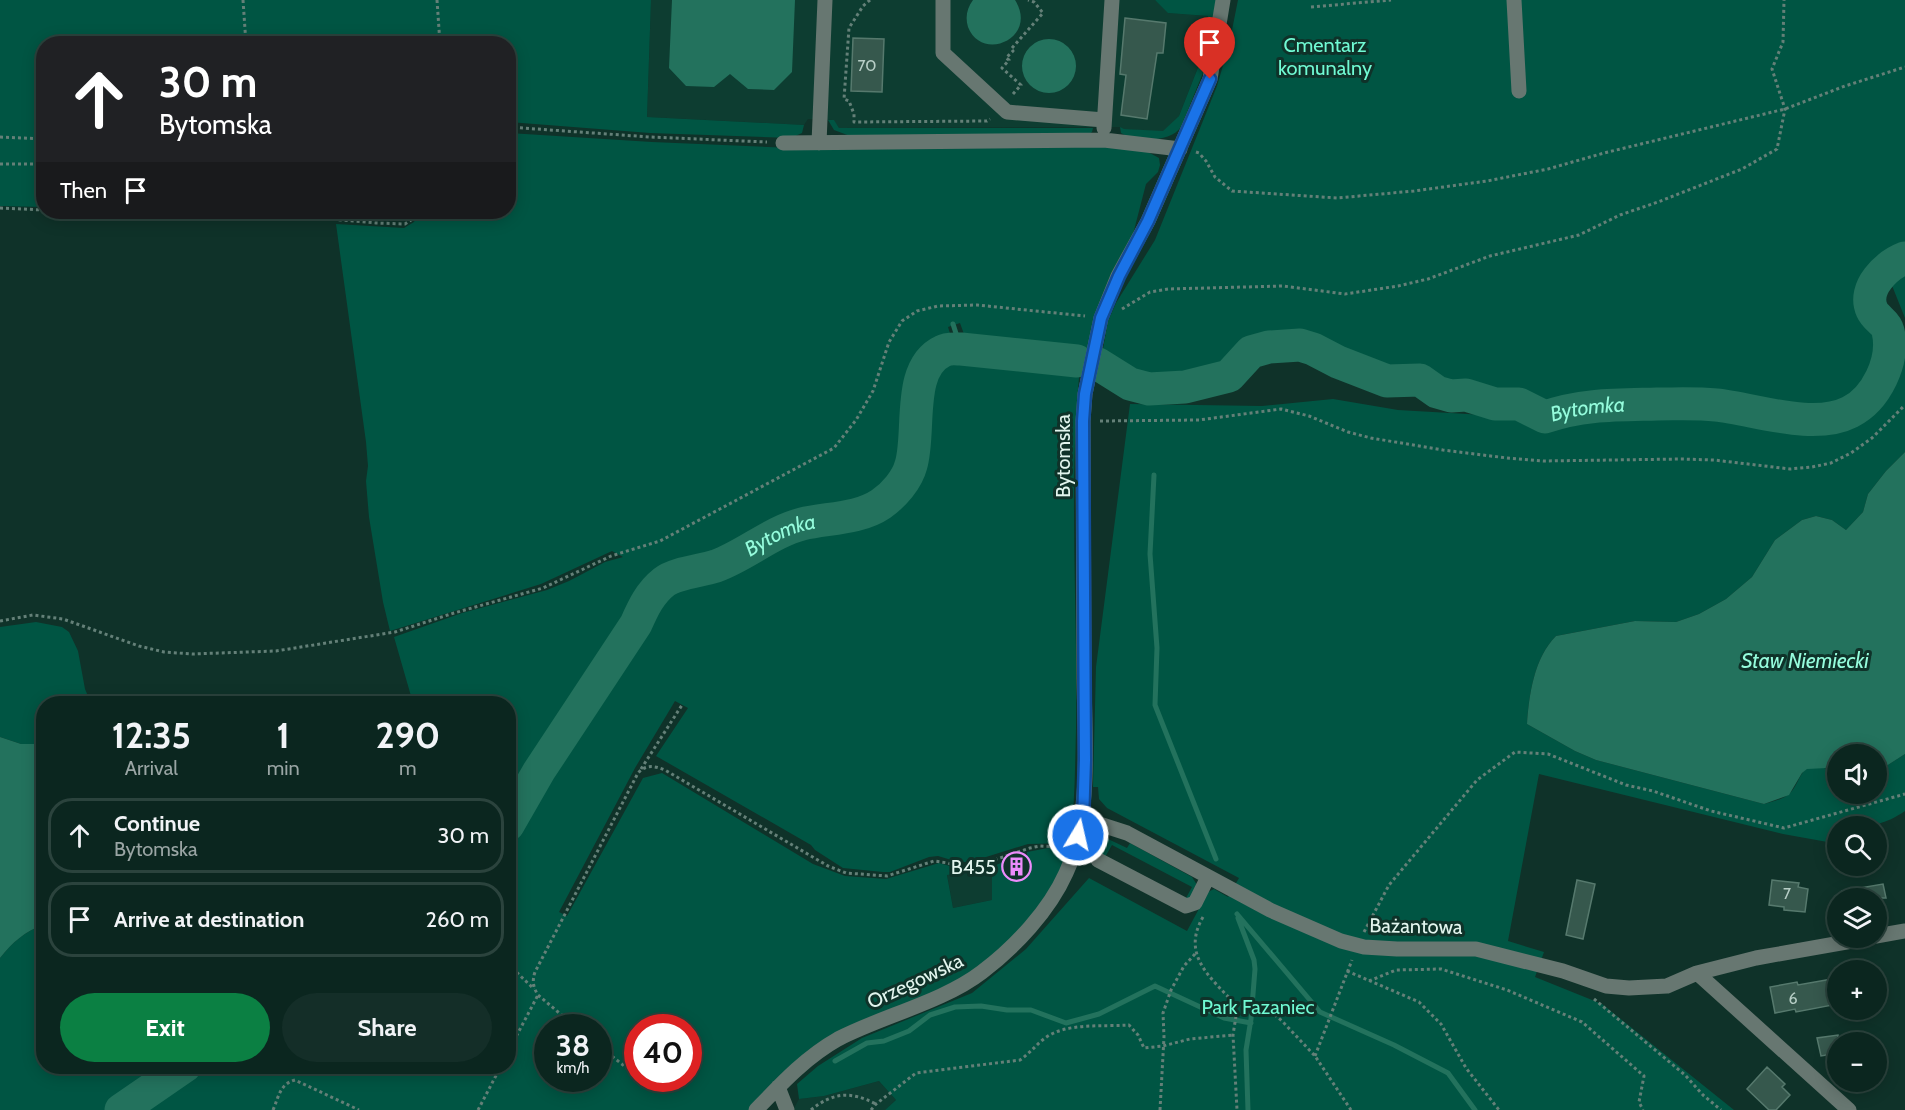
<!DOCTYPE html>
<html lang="en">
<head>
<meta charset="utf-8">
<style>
  body { margin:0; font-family:Cabin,sans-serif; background:#142e28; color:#f1f3f6; height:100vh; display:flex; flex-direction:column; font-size:22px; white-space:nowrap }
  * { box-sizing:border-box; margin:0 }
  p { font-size:20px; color:#9aa5a4 }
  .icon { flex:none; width:33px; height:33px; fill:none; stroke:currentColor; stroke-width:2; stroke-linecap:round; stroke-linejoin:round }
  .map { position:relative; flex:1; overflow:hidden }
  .side { position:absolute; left:36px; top:696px; width:480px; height:378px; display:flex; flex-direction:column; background:#0b261f; border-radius:24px; box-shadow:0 3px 15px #0003,0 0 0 2px #2b433d }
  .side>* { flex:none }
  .banner { position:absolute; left:36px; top:36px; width:480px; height:183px; border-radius:24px; box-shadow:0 3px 15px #0003,0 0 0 2px #2b433d; background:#202124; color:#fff; overflow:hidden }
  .fabs { position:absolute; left:1827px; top:744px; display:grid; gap:12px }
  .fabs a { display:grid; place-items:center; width:60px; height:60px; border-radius:50%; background:#0b261f; box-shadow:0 3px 15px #0003,0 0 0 2px #2b433d; font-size:30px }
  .speed { position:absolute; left:534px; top:1014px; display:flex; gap:12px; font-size:30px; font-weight:700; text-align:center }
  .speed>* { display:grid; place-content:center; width:78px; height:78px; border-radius:50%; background:#0b261f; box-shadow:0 3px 15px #0003,0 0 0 2px #2b433d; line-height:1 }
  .speed small { font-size:15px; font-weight:400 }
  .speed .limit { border:9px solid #d22; background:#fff; color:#111 }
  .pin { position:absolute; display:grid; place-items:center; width:51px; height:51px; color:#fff; margin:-62px -26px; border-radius:50% 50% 50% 0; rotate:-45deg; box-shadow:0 0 6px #0007 }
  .pin .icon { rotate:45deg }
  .me { position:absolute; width:66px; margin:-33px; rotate:9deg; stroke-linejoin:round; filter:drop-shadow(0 0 4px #0008) }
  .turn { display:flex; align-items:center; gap:21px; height:126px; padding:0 24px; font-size:27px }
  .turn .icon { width:78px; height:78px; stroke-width:2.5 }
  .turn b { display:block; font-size:42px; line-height:51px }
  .then { display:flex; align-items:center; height:57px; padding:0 24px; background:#0003; gap:12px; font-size:22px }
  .eta { display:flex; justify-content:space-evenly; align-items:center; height:102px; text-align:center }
  .eta b { font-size:36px; font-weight:800; line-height:42px }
  .primary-button { display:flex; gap:12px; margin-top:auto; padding:12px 24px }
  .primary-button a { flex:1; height:69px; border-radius:36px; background:#0b8043; color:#fff; font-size:24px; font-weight:800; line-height:69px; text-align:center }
  .primary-button a+a { background:#142e28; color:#f1f3f6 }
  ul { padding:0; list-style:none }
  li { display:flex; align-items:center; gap:18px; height:75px; margin:0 12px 9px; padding:0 12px; border:3px solid #2b433d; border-radius:24px }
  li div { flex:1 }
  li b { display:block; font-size:22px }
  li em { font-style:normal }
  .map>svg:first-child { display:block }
  .built { fill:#0d3d31 }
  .green { fill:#005543; fill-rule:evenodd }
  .water { fill:#23725d }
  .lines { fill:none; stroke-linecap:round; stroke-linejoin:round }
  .stream { stroke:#23725d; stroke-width:5 }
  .river { stroke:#23725d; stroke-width:33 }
  .building { fill:#36584d; stroke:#56796d; stroke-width:1.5 }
  .path { stroke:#648078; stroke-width:3; stroke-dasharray:3 3; stroke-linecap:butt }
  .minor { stroke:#677771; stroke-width:15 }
  .route-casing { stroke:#114b97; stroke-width:15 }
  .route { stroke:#1a73e8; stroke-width:10 }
  .labels { text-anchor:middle; stroke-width:6; stroke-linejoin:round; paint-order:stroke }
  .number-label { font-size:16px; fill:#b7cec6 }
  .park-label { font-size:20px; fill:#70fad3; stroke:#0f3229 }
  .street-label { font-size:20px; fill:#e2f5ee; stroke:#0f3229 }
  .poi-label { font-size:20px; fill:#e2f5ee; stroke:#0f3229; text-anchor:end }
  .water-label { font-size:21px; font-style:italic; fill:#95fcdc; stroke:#0f3229 }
</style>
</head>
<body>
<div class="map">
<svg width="1905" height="1110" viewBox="0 0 1905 1110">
  <rect width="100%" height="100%" fill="#0f3229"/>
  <!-- built -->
  <path class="built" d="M651,0H1155L1169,13L1208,16L1199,65L1179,116L1163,132L1123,129L1120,127L839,128L833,120L808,119L804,125L647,117Z
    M992,867V900L953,908L947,874Z
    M879,1081L896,1100L885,1110H793L799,1099L824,1096Z"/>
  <!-- green -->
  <path class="green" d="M0,0H651L647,117L804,125L802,133L791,138L650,133L509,122L508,44H44L43,207L0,206Z
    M1155,0H1218L1211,53L1181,127C1170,143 1137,142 1121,133L1120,127L1124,129L1163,131L1179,116L1199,65L1208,16L1168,13Z
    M1238,0H1905V318L1881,258C1856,281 1851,309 1881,330L1879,359L1864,396L1851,405L1829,414H1809L1718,398L1689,396L1676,399L1583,401L1544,412L1525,401L1498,400L1479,391H1452L1440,388L1433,379L1419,376H1390L1380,373L1319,343L1307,340L1282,339L1266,342L1240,353L1223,372L1189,382L1167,385L1146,383L1132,378L1112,363L1101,360L1108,321L1116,303L1155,240L1217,86L1229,45Z
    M828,120H834L839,128H1093L1092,132L1088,135L850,136L834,130Z
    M509,133L652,142L815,149L1091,145L1146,151L1159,158L1160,165L1158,172L1146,184L1132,238L1086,355L1058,354L991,343L973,342L965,337L960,323L948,327L953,343L939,345L926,355L916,368L909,420L910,442L904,468L895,482L882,498L874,503L852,510L790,523L748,547L719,558L686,570L655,575L638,587L636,594L639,606L638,615C595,683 549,748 509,818L508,704L413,703L394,637L462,613L547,590L569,581L605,562L623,557L612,551L541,584L390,631L383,602L369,517L366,481L368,466L366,442L336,224L404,228L414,222L419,212H508Z
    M291,212H409L404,218L399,220Z
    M1905,353V452L1886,471L1868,494L1863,512L1846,530L1832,520L1816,516L1802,520L1775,540L1752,577L1726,599L1699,614L1676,622L1635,621L1556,636C1534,658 1529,695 1527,724L1575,751L1596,760L1764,804C1772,802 1784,799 1790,793C1796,787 1798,779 1803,772C1810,763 1830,768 1837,774L1838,794H1876L1877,772L1905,754V811C1880,828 1866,826 1838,826L1837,842L1833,843L1783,834L1539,774L1508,941L1544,952L1535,977L1602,1004L1734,1110H885L896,1100L879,1081L824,1096L799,1099L797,1084L818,1066L862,1038L972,993L1026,949L1089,878L1187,931L1208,892L1214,889L1228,897L1239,878L1107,808L1099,799L1098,787H1093L1096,667L1130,404L1262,406L1333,399L1398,410L1502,416L1580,417L1661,414L1705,416L1785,427L1867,418Z
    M962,356L1004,363H1042L1080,367C1068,487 1078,608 1076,729C1075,767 1075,805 1070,843L1028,844L970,862H958L938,856L929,857L890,872H883L843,868L815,850L811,845L656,756L688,708L675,701L635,768L559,912L567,916L643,778L662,773L813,864L845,876L886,879L939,863L968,871L947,875L953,908L992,900V867L1007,860L1009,877L1027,875V852L1048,848L1070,850L1042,907L977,972L874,1019L750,1110H126L190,1067L508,1066L509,832L582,711L620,657L654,603L671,586L710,576L749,562L790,537L830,531L860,524L874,518L898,502L912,485L916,474L925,428L928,388L934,370L947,359ZM548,1028H598V1078H548ZM638,1028H688V1078H638Z
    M36,622L62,627L69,632L78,651L85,689L91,703L44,704L43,744H21L0,737V627Z
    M1108,839L1127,848L1130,843L1192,877L1197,885L1189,899L1186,898L1192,887L1112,845L1105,857L1100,853L1098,854H1088C1091,843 1098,841 1108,839Z
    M43,925L44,1066L180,1067L116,1110H0V958C13,942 24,932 43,925Z"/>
  <!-- water -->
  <path class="water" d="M672,0H795L792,72L774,90L748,89L730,74L714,87L686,86L669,68Z
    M973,0H1015C1039,38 982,63 968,27C965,17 967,8 973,0Z
    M1022 66a27 27 0 1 1 54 0a27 27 0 1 1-54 0Z
    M1905,452V754L1877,772L1876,754H1838L1837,774L1827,768L1807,769L1802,773L1789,795L1764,804L1596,760L1575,751L1527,724C1529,695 1534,658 1556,636L1635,621L1676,622L1699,614L1726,599L1752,577L1775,540L1802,520L1816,516L1832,520L1846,530L1863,512L1868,494L1886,471Z
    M0,737L21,744H44L43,925C24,932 13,942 0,958Z"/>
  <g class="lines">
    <!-- stream -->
    <path class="stream" d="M953,324L961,349
      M1154,475L1150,554L1157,648L1155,705L1216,859
      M1237,914L1320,1012L1394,1045L1448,1073L1475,1110
      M1238,918L1254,960L1255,969L1251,1019L1246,1050L1248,1110
      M835,1061L867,1043L884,1041L909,1031L930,1015L955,1007L981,1006L1007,1010H1031L1066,1023L1099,1014L1155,986L1224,1018L1251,1023"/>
    <!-- river -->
    <g class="river">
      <path id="s1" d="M1098,364L1130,384L1149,389L1185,387L1229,376L1251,352L1269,347L1300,345L1313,349L1338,362L1387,381L1420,380L1437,392L1451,396L1466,395L1495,404H1519L1545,417C1583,404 1617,405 1657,404C1677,404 1696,403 1716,405C1755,409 1813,431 1850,412C1876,399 1895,361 1888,331C1886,322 1876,319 1872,310C1862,288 1887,265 1905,258"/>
      <path id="s2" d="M508,825L539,771L636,624C643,608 650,593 664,582C675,573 701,571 716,566C746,555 771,532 802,524C827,518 859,519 881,504C894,495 907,480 911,465C921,432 906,368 943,351C948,348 956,349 961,349L1077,361"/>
      <path d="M121,1110L185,1066"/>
    </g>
  </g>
  <!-- building -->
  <path class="building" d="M1125,18L1166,23L1163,53H1157L1147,119L1121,115L1126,75L1120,74Z
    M853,38L884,39L882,92L851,91Z
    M1577,880L1595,884L1583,939L1566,935Z
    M1772,880L1799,883L1798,887L1808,889L1805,912L1784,910V907L1769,905Z
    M1883,884L1886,898H1843L1842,891Z
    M1838,978V1004L1796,1012L1795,1009L1775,1013L1770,987L1797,982L1798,985Z
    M1838,1035V1053L1821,1056L1817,1038Z
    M1767,1067L1785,1084L1782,1087L1790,1095L1776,1110H1769L1747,1089Z"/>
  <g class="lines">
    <!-- path -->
    <path class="path" d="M243,0L246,44
      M437,0L440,44
      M870,0L863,6L849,28L844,99L849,101L854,114V122L987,121L990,119
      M1311,7L1391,0
      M1013,94L1021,85L1002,68L1009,60L1006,58L1013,51L1011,49L1043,13L1034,2L1028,0
      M508,127L650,137L767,142
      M0,137L44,139
      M1196,152L1199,153L1206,161L1215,177L1232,191L1337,198L1414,191L1487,181L1548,169L1604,153L1785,109L1845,86L1905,67
      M0,164H44
      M0,208L44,210
      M63,212L262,213L376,223L405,224L411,220L415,212
      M1122,309L1150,292L1168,289L1283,286L1345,294L1398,286L1428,279L1490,256L1579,235L1620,215L1658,202L1742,169L1777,149L1785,109L1772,69L1783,42L1784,0
      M1100,421L1199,420L1281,409L1309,416L1348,432L1371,438L1443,450L1507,458L1543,461L1681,459L1714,460L1790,469L1812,467L1831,463L1851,453L1872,438L1905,405
      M0,621L33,615L63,619L139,646L164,652L192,654L276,651L395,632L454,613L543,588L611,556L660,541L834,448L856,420L873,391L889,342L902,321L917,311L938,306L977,305L1085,316
      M641,769L682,705
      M1203,917C1181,955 1210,977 1235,1004L1268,1009L1282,1021L1315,1056L1351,1110
      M1364,932L1389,885L1477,780L1515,752L1548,754L1626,785L1653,791L1711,811L1784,828L1905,794
      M508,964L534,989
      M1347,971L1419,1002L1441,1024L1466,1068L1499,1110
      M1369,981L1396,970L1441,969L1507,990L1582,1022L1644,1076L1639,1102L1643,1110
      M1594,999L1685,1075L1703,1095L1721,1110
      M1235,1004L1236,1016L1233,1035L1237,1110
      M577,1028L538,995C533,987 532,981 535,972L638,773C646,764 655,766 665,770L828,866L846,873L887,876L934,861L948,863L958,867L979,865L1030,848L1040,846L1058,847
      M598,1045L638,1077
      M508,1052L538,995
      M1315,1056L1352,960
      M640,1078L657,1092
      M273,1110C279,1096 280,1084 295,1080L359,1110
      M478,1110L501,1066
      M811,1110C833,1092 851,1091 876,1104
      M871,1110L876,1104L916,1073L1020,1060C1030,1053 1036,1045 1045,1038C1067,1022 1103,1027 1129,1025L1138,1035L1144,1048L1163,1046L1190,1039L1233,1035
      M1160,1110L1164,1037L1163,1013L1171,990L1184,966L1195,954"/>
    <!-- minor -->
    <path class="minor" d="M943,0V53L1007,112L1104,120
      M1514,0L1519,91
      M1104,128L1112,0
      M783,143L1104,140L1180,149
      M819,143L825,0
      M1083,822L1099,824L1127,833L1270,910L1341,941L1364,947L1397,949H1476L1563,971L1606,986L1629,988L1667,986L1697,973L1756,958L1869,938
      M1098,860L1186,906L1195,903L1208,877
      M1876,936L1905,931
      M1697,973L1849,1110
      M778,1087L787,1110
      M756,1110C781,1084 806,1057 838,1039C882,1016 943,1002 982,972C1015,947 1049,911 1066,873C1093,813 1084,736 1084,671C1084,588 1083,505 1083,421L1085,394L1101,318L1118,276L1148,221L1210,79L1223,0"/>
  </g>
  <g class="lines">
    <defs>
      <path id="route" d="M1078,835L1083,822L1085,760L1083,421L1085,394L1101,318L1119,276L1148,221L1210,79"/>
    </defs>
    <!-- route casing -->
    <use href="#route" class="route-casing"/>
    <!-- route -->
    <use href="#route" class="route"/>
  </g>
  <!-- icons -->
  <defs>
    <symbol id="building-ring" viewBox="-11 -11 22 22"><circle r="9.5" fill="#0f3229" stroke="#ec8cfb" stroke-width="1.5"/><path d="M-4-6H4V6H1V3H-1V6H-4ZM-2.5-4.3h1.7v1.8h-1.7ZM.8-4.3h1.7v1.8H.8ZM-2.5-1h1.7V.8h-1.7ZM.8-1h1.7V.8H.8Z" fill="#ec8cfb"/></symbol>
  </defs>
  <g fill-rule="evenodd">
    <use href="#building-ring" x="1000" y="850" width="33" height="33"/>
  </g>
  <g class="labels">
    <!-- number labels -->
    <g class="number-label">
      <text x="867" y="71">70</text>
      <text x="1787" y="899">7</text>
      <text x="1793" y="1004">6</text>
    </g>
    <!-- park labels -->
    <g class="park-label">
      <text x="1325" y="52">Cmentarz<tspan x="1325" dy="23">komunalny</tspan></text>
      <text x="1258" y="1014">Park Fazaniec</text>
    </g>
    <!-- street labels -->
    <g class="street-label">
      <text transform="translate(1063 456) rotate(-90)" y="7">Bytomska</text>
      <text transform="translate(1416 926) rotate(1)" y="7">Bażantowa</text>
      <text transform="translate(915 981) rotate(-25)" y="7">Orzegowska</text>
    </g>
    <!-- poi labels -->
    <g class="poi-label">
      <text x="996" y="874">B455</text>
    </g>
    <!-- water labels -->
    <g class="water-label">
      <text dy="7" stroke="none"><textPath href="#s1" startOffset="526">Bytomka</textPath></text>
      <text dy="7" stroke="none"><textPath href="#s2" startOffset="416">Bytomka</textPath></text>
      <text x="1805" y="668">Staw Niemiecki</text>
    </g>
  </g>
</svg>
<div class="fabs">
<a><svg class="icon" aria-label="sound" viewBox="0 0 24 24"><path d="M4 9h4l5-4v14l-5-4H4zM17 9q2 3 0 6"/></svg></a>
<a><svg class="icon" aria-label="search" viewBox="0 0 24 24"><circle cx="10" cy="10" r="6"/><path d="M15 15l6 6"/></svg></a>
<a><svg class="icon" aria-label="layers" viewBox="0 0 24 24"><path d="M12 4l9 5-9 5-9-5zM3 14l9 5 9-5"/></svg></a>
<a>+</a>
<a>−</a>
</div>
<div class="speed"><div>38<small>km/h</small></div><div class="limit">40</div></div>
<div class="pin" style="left:1210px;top:79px;background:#d93025"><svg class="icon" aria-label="arrive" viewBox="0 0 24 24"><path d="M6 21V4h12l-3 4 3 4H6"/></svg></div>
<svg class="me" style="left:1078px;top:835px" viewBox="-20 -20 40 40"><circle r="17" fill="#1a73e8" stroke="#fff" stroke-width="3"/><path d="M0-11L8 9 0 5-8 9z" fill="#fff"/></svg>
<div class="banner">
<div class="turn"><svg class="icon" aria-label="ahead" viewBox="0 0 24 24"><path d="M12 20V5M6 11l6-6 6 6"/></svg><div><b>30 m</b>Bytomska</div></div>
<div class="then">Then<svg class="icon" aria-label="arrive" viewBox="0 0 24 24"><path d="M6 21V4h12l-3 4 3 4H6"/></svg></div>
</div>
<section class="side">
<div class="eta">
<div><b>12:35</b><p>Arrival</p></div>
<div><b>1</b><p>min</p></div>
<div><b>290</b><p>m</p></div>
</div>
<ul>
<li><svg class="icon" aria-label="ahead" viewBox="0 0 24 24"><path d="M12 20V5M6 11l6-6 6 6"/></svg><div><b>Continue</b><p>Bytomska</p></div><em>30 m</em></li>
<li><svg class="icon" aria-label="arrive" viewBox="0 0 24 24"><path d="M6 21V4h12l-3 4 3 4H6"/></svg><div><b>Arrive at destination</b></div><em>260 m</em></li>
</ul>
<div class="primary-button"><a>Exit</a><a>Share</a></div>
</section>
</div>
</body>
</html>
